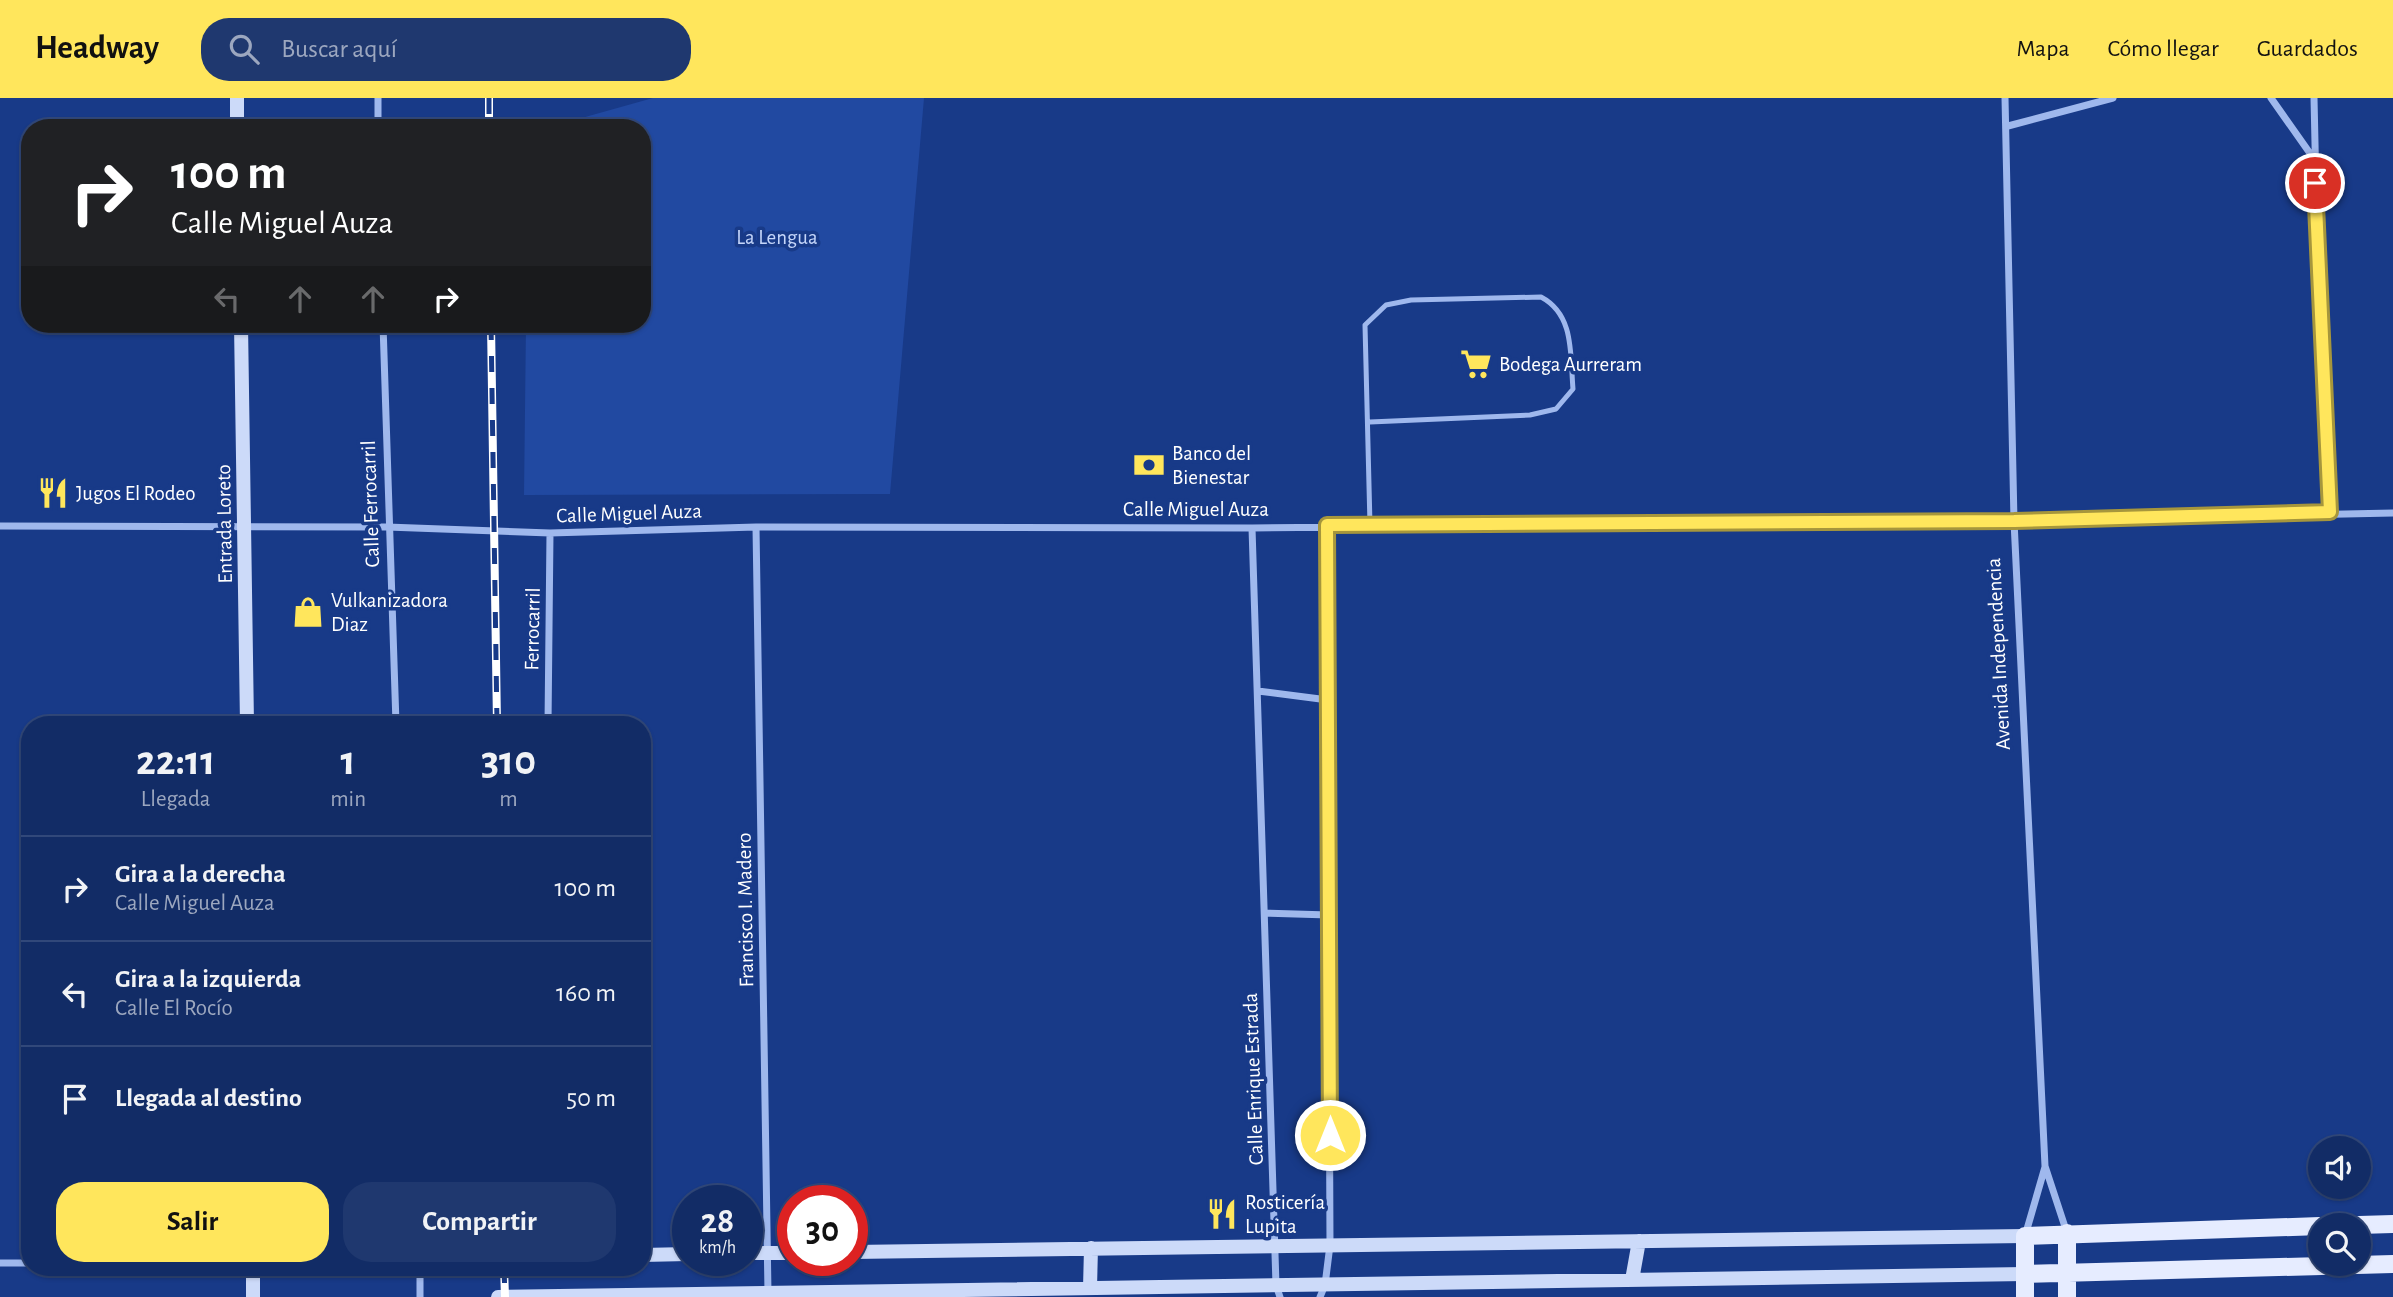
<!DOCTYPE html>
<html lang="es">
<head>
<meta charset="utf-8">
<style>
  body { margin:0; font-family:"Alegreya Sans",sans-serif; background:#1f386f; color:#f1f3f6; height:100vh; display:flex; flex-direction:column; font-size:26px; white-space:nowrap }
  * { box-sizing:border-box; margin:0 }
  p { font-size:23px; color:#9ca7bf }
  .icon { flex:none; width:38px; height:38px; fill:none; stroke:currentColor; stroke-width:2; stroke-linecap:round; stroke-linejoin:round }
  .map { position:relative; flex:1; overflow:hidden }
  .details { position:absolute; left:21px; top:618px; width:630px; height:560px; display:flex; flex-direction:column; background:#122c66; border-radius:28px; box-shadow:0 2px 5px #0004,0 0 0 2px #31487a }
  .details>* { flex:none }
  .top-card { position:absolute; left:21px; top:21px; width:630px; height:214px; border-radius:28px; box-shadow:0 2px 5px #0004,0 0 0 2px #31487a; background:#202124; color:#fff; overflow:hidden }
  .fabs { position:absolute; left:2308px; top:1038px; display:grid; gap:14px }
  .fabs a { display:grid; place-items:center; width:63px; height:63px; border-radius:50%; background:#122c66; box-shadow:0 2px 5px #0004,0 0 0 2px #31487a; font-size:35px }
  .speed { position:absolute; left:672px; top:1087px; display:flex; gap:14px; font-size:35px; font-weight:700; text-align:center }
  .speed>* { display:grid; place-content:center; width:91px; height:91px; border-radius:50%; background:#122c66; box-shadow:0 2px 5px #0004,0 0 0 2px #31487a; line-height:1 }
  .speed small { font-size:18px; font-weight:400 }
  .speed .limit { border:10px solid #d22; background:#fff; color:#111 }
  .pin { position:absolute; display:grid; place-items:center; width:60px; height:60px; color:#fff; margin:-30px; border:4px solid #fff; border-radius:50%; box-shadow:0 2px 7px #0007 }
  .me { position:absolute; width:77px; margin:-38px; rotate:0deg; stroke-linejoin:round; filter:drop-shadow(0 0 5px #0008) }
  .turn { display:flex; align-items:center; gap:24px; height:147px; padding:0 35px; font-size:32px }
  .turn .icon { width:91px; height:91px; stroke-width:2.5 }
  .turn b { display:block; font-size:49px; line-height:60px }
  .lanes { display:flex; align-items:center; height:66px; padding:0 35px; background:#0003; justify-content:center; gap:35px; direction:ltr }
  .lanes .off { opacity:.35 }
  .eta { display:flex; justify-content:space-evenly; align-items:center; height:119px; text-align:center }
  .eta b { font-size:42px; font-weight:600; line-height:49px }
  .action { display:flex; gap:14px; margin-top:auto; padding:14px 35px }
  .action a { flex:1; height:80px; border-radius:28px; background:#ffe65c; color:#111; font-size:28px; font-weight:600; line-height:80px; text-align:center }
  .action a+a { background:#1f386f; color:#f1f3f6 }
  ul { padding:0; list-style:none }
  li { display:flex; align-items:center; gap:21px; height:105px; padding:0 35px; border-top:2px solid #31487a }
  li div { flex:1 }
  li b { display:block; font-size:26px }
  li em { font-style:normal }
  header { display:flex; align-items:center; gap:42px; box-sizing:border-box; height:98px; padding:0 35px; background:#ffe65c; color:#111 }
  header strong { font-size:33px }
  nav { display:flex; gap:38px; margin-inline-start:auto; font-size:24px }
  .search { width:490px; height:63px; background:#1f386f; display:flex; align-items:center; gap:18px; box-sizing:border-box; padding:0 24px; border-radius:28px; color:#9ca7bf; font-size:26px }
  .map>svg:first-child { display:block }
  .green { fill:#2149a1 }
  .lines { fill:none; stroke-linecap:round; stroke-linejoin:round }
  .service { stroke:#9fb8ed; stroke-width:5 }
  .minor { stroke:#9fb8ed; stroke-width:7 }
  .secondary { stroke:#ccdaf9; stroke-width:14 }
  .primary { stroke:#e6ecff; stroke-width:18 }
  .rail-casing { stroke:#fff; stroke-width:8 }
  .rail { stroke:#183a88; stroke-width:5; stroke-dasharray:16; stroke-linecap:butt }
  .route-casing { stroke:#a6963c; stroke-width:18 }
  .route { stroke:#ffe65c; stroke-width:12 }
  .labels { text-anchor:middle; stroke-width:7; stroke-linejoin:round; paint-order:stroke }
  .park-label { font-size:21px; fill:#c5d6fa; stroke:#183a88 }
  .poi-label { font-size:21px; fill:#fff; stroke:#183a88; text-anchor:start }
  .street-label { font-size:21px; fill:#fff; stroke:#183a88 }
</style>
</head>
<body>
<header>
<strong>Headway</strong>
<div class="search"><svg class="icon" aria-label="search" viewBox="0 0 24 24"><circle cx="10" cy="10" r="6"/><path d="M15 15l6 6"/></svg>Buscar aquí</div>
<nav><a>Mapa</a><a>Cómo llegar</a><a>Guardados</a></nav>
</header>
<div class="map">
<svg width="2393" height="1199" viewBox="0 0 2393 1199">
  <rect width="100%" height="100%" fill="#183a88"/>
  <!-- green -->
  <path class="green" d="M653,0H924L890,396L524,397L526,226H642V30H546Z"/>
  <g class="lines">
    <!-- service -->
    <path class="service" d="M1370,324L1530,317L1556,311L1573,291C1570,257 1575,217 1541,199L1411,202L1386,207L1365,227L1370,427"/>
    <!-- minor -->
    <path class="minor" d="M378,0V30
      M2005,0L2014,423L2045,1068L2067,1135
      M2271,0L2314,61
      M2314,0L2318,181L2330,414
      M2008,28L2113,0
      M383,226L396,626
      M0,428L387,429L550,435L756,429L1252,430L2014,423L2393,415
      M756,429L768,1195
      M1252,430L1276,1187L1280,1199
      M1258,593L1328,602
      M548,626L550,435
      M1265,815L1329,817
      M2025,1138L2045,1069
      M0,1165H30
      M420,1169V1199
      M1320,1199L1325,1187L1330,1147L1327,427"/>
    <!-- secondary -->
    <path class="secondary" d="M237,0V30
      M241,226L247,626
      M852,1154L2025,1138
      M747,1155H793
      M642,1157L688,1156
      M253,1169V1199
      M1632,1182L1639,1143
      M1090,1190L1091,1150
      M498,1199L2025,1176"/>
    <!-- primary -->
    <path class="primary" d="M2359,1127L2393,1126
      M2067,1135V1199
      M2025,1176L2393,1166
      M2025,1199V1138L2320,1128"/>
    <defs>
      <path id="rail" d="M489,0V30
        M491,226L497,626
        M504,1169L505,1199"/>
    </defs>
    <!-- rail casing -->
    <use href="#rail" class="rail-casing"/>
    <!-- rail -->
    <use href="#rail" class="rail"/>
  </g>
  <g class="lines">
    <defs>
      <path id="route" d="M1330,1037L1327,427L2014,423L2330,414L2315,85"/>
    </defs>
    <!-- route casing -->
    <use href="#route" class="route-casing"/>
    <!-- route -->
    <use href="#route" class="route"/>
  </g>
  <!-- icons -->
  <defs>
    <symbol id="supermarket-bare" viewBox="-9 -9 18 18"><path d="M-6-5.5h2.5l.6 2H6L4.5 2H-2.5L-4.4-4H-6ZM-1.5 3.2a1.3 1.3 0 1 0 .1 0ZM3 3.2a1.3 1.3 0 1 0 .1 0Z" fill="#ffe65c" stroke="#183a88" stroke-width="2.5" paint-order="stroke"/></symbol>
    <symbol id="bank-bare" viewBox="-9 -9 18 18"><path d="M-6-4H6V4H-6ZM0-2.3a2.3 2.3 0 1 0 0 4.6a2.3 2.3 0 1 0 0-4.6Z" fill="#ffe65c" stroke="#183a88" stroke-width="2.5" paint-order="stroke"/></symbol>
    <symbol id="restaurant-bare" viewBox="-9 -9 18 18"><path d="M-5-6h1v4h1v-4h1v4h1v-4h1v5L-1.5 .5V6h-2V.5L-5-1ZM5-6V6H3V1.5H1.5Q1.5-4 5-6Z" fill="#ffe65c" stroke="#183a88" stroke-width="2.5" paint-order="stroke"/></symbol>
    <symbol id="shop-bare" viewBox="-9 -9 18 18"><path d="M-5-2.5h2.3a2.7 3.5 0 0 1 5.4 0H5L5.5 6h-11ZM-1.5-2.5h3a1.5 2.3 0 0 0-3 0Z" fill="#ffe65c" stroke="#183a88" stroke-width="2.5" paint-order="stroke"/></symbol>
  </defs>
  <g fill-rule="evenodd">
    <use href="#supermarket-bare" x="1454" y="244" width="44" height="44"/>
    <use href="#bank-bare" x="1127" y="345" width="44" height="44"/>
    <use href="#restaurant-bare" x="31" y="373" width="44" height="44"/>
    <use href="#shop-bare" x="286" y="492" width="44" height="44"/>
    <use href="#restaurant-bare" x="1200" y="1094" width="44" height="44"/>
  </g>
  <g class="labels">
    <!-- park labels -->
    <g class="park-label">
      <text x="777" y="146">La Lengua</text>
    </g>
    <!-- poi labels -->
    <g class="poi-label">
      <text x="1499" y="273">Bodega Aurreram</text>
      <text x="1172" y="362">Banco del<tspan x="1172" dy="24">Bienestar</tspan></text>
      <text x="76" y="402">Jugos El Rodeo</text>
      <text x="331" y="509">Vulkanizadora<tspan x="331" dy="24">Diaz</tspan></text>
      <text x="1245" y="1111">Rosticería<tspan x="1245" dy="24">Lupita</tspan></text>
    </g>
    <!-- street labels -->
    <g class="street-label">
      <text transform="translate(370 406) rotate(-92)" y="7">Calle Ferrocarril</text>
      <text x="1196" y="418">Calle Miguel Auza</text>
      <text transform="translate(629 415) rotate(-2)" y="7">Calle Miguel Auza</text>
      <text transform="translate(224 426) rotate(-91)" y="7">Entrada Loreto</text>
      <text transform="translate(532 531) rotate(-89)" y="7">Ferrocarril</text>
      <text transform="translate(1998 556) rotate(-93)" y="7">Avenida Independencia</text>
      <text transform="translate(745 812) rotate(-91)" y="7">Francisco I. Madero</text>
      <text transform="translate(1253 981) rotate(-92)" y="7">Calle Enrique Estrada</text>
    </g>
  </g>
</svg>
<div class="fabs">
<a><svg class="icon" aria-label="sound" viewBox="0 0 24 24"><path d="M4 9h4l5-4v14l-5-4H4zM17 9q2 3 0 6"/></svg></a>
<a><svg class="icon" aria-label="search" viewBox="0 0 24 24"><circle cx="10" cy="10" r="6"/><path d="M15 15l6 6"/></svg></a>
</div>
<div class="speed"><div>28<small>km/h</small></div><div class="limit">30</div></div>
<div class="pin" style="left:2315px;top:85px;background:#d93025"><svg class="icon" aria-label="arrive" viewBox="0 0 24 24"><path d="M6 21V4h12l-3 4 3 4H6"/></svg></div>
<svg class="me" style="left:1330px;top:1037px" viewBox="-20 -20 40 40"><circle r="17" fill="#ffe65c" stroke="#fff" stroke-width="3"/><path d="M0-11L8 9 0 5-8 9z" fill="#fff"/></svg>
<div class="top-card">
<div class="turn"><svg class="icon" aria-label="right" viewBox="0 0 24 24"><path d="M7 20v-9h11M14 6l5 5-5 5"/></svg><div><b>100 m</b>Calle Miguel Auza</div></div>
<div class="lanes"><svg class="icon off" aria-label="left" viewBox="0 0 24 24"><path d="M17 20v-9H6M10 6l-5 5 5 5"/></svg><svg class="icon off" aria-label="ahead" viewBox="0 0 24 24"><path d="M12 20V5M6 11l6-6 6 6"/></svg><svg class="icon off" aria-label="ahead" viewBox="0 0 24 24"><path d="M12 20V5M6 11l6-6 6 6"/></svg><svg class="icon" aria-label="right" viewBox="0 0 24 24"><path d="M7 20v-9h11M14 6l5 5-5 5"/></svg></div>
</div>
<section class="details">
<div class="eta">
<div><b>22:11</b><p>Llegada</p></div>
<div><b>1</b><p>min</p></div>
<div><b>310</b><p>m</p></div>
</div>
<ul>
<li><svg class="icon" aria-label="right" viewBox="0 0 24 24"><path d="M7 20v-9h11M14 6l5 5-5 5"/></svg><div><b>Gira a la derecha</b><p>Calle Miguel Auza</p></div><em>100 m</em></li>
<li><svg class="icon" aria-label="left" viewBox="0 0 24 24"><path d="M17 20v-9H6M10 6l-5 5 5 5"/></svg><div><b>Gira a la izquierda</b><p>Calle El Rocío</p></div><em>160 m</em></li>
<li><svg class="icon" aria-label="arrive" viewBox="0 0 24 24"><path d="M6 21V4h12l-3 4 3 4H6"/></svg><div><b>Llegada al destino</b></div><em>50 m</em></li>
</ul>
<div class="action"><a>Salir</a><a>Compartir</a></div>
</section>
</div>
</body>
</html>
